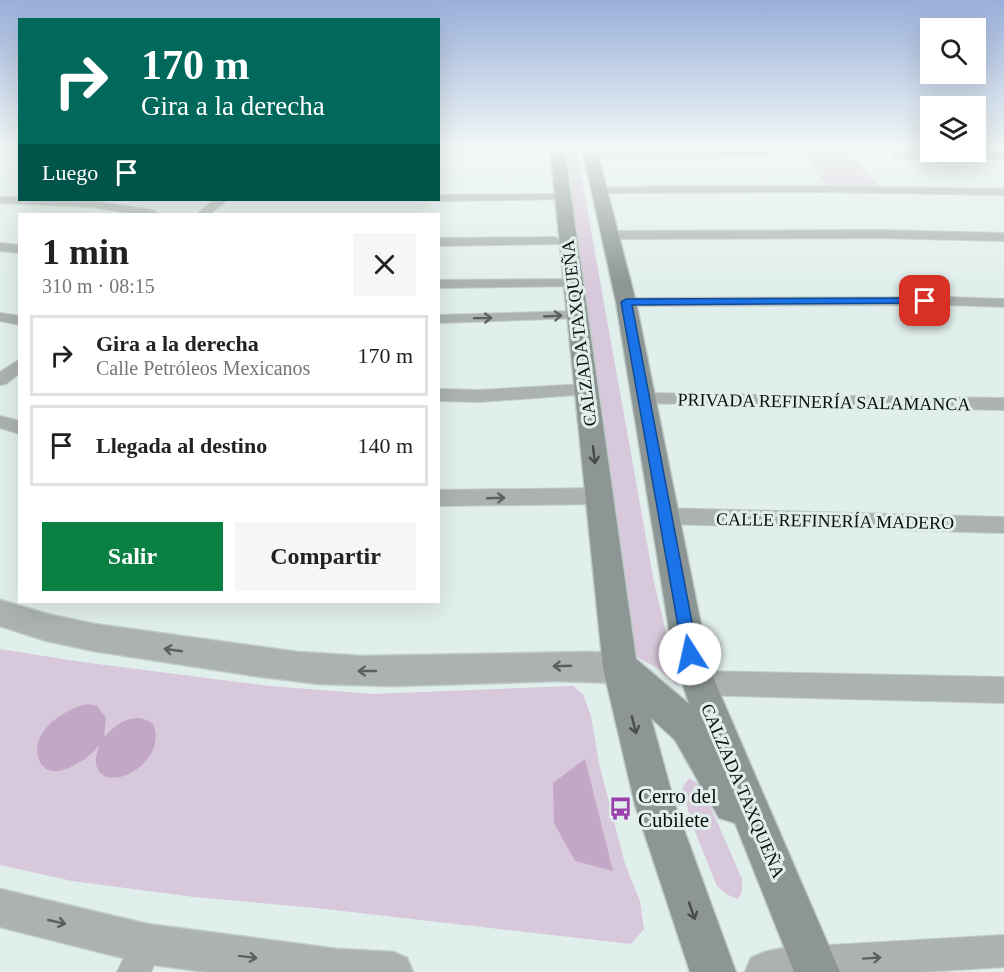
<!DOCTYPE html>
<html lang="es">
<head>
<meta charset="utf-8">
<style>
  body { margin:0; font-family:"Times New Roman",serif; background:#f6f6f6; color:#222; height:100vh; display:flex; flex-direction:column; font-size:22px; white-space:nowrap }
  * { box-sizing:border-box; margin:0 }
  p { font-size:20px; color:#767676 }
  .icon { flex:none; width:33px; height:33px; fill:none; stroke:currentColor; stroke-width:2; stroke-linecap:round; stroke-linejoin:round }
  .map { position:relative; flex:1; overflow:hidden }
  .side { position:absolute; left:18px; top:213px; width:422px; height:390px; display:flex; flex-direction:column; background:#fff; border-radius:0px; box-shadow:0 6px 24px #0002 }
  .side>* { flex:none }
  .hud { position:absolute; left:18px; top:18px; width:422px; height:183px; border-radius:0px; box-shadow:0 6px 24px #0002; background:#00695c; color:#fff; overflow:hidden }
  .controls { position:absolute; left:920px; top:18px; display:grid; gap:12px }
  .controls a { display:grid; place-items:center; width:66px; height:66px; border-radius:0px; background:#fff; box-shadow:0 6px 24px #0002; font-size:30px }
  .pin { position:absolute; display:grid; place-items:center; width:51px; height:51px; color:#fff; margin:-26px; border-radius:12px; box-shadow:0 3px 9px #0006 }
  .me { position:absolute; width:66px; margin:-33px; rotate:350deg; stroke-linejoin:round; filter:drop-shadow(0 0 4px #0008) }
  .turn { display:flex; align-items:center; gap:21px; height:126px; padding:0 24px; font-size:27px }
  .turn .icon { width:78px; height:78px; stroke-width:2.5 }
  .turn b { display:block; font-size:42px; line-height:51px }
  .then { display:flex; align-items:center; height:57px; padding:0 24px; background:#0003; gap:12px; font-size:22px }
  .round { display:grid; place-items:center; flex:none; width:63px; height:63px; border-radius:0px; background:#f6f6f6 }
  .head { display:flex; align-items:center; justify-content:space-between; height:102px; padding:0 24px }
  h1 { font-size:36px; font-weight:700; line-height:45px }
  .cta { display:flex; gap:12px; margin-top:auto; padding:12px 24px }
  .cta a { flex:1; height:69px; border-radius:0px; background:#0b8043; color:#fff; font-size:24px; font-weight:700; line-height:69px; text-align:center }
  .cta a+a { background:#f6f6f6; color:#222 }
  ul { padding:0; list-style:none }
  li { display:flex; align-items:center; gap:18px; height:81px; margin:0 12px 9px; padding:0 12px; border:3px solid #e0e0e0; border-radius:0px }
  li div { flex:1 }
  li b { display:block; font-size:22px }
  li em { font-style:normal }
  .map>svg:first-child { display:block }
  .green { fill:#d8c8db }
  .water { fill:#c2a8c6 }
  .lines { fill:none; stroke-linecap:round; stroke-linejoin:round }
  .minor-casing { stroke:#bfcbc9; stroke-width:2 }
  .tertiary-casing { stroke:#bfcbc9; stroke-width:3 }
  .secondary-casing { stroke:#bfcbc9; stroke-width:3 }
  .minor { fill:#acb2b1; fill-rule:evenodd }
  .tertiary { fill:#acb2b1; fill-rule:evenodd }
  .secondary { fill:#8d9694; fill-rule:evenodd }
  .oneway { stroke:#5c6160 }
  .oneway2 { stroke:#464c4b }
  .route { fill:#1a73e8; stroke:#114b97; stroke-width:1.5 }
  .labels { text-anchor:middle; stroke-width:6; stroke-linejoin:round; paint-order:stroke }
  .street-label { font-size:18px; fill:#0c1010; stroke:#e1efec }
  .near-poi-label { font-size:21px; fill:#0c1010; stroke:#e1efec; text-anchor:start }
</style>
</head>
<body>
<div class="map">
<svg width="1004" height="972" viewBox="0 0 1004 972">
  <rect width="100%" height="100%" fill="#e1efec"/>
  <!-- green -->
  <path class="green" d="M565,147H576L654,582L679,687L656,667L634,656Z
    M799,147H844L881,189L828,188Z
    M0,649L82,662L270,686L372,694L573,686L583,694L591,716L599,763L625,864L640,901L644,929L631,944L316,908L194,897L72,881L0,865Z
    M689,778L701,785L742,879V891L738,899L728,895L717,886L695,832L682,789Z"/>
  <!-- water -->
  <path class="water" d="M88,704L97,706L106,718L104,737C117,723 135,710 153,724C170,763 103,798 96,764C95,758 98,751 99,745C89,760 47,788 38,757C31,730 66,708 88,704Z
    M585,759L613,871L575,861L554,823L553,783Z"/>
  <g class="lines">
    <defs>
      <path id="minor" d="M11,147H20V151L0,155V149Z
        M769,150L773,151V155L591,158L586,155L591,152Z
        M897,152L1004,153V159L893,157L892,155Z
        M823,186L1004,189V195L823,192L600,193L594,190L600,187Z
        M563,194L569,197L567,199L438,201L433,200H438V195Z
        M0,197H20V200L92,201L153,210L159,214H135L92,207L0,203Z
        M214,200H227L210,214H197Z
        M879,230L1004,233V241L879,238L610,239L604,235L610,231Z
        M555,237L561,241L559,244L438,246V238Z
        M0,243L20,245V253L0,251Z
        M573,279L578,280L580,283L578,286L438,288V280Z
        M948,297L1004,299V307L948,305L626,306L619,302L626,298Z
        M577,311L582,312L584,315L582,318L438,323V315Z
        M0,313L20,316V325L0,321Z
        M20,359V373L6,384L0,385V372Z
        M585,384L591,386L593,390L591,394L479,402L438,401V389L479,390Z
        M644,393L1004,398V410L638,403L635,399L638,395Z
        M0,416L20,421V434L0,428Z
        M599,488L606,490L609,496L606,502L599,504L438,506V490Z
        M665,508L1004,517V533L665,524L658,522L655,516L658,510Z
        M698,671L1004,677V703L698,695L689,692L685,683L689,674Z
        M147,928L158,933L163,944L151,972H117L136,933Z
        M1004,935V967L923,972H801L797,962L801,950L813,946Z"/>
      <path id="tertiary" d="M0,600L47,614L94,624L298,652L362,656L588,652L620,653L631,657L635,668L631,679L620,683L556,681L394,686L319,684L255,676L94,651L47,641L0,626Z
        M0,889L147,924L337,949L393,952L407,958L413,972H207L147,964L0,927Z
        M813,942L827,948L833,962L829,972H745L751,958L765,952Z"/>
      <path id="secondary" d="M550,147H564L636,659L689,704L673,654L616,302L582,147H596L636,302L707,654L715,682L840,972H794L735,823L719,818L675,740L651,718L675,805L736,972H690L635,805L603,668Z"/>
    </defs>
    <!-- minor casing -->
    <use href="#minor" class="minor-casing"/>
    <!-- tertiary casing -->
    <use href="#tertiary" class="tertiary-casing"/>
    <!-- secondary casing -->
    <use href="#secondary" class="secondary-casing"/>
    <!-- minor -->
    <use href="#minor" class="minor"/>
    <!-- tertiary -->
    <use href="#tertiary" class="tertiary"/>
    <!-- secondary -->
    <use href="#secondary" class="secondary"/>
  </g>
  <!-- one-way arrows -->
  <defs><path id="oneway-shaft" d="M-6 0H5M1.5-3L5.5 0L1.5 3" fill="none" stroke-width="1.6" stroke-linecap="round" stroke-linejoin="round" transform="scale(1.5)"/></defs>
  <g class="oneway">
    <use href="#oneway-shaft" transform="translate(553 316) rotate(-3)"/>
    <use href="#oneway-shaft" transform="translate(483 318) rotate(-1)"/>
    <use href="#oneway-shaft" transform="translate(496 498) rotate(-2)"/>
    <use href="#oneway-shaft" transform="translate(173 650) rotate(-172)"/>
    <use href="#oneway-shaft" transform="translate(562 666) rotate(178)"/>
    <use href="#oneway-shaft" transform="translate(367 671) rotate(180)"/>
    <use href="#oneway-shaft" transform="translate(57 922) rotate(13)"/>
    <use href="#oneway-shaft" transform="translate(248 957) rotate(7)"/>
    <use href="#oneway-shaft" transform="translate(872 958) rotate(-4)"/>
  </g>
  <g class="oneway2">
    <use href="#oneway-shaft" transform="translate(594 455) rotate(83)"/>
    <use href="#oneway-shaft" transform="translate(634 725) rotate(76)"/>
    <use href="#oneway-shaft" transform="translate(692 911) rotate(71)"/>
  </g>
  <!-- sky -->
  <linearGradient id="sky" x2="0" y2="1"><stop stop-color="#99afda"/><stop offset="0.52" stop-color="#f2f8f6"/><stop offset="1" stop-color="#f2f8f6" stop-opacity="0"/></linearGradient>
  <rect width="1004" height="283" fill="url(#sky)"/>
  <!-- route -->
  <path class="route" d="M925,298L930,301L928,303L632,305L698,654L696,660L690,663L684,660L621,302L626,299Z"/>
  <!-- icons -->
  <defs>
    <symbol id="bus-bare" viewBox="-9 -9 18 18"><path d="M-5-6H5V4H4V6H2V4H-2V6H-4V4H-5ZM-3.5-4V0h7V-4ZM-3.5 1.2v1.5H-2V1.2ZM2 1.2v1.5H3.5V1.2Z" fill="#9b40ab" stroke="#e1efec" stroke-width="2.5" paint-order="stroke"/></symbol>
  </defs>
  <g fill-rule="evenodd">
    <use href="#bus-bare" x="604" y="792" width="33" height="33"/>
  </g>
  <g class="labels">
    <!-- street labels -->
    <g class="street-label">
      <text transform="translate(579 333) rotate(-97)" y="6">CALZADA TAXQUEÑA</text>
      <text transform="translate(824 402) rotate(1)" y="6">PRIVADA REFINERÍA SALAMANCA</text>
      <text transform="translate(835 521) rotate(1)" y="6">CALLE REFINERÍA MADERO</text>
      <text transform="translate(743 791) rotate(67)" y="6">CALZADA TAXQUEÑA</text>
    </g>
    <!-- near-poi labels -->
    <g class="near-poi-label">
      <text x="638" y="803">Cerro del<tspan x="638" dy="24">Cubilete</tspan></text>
    </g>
  </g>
</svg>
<div class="controls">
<a><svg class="icon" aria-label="search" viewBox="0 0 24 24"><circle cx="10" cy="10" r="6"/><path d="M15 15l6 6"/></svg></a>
<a><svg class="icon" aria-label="layers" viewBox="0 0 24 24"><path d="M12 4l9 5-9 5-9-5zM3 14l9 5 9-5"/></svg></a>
</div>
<div class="pin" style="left:925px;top:301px;background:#d93025"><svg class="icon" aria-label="arrive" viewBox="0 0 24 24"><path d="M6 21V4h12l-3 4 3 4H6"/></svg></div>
<svg class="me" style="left:690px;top:654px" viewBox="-20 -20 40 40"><circle r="19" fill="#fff"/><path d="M0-13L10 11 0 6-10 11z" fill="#1a73e8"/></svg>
<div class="hud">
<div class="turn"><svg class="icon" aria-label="right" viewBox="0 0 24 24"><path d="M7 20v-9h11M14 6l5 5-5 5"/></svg><div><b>170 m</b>Gira a la derecha</div></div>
<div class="then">Luego<svg class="icon" aria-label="arrive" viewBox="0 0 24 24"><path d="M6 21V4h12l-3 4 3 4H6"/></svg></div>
</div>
<section class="side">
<div class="head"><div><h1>1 min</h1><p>310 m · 08:15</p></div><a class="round"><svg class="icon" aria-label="close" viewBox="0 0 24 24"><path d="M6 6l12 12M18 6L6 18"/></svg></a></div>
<ul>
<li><svg class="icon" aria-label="right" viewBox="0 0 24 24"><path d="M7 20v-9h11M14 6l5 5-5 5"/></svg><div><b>Gira a la derecha</b><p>Calle Petróleos Mexicanos</p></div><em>170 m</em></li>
<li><svg class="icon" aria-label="arrive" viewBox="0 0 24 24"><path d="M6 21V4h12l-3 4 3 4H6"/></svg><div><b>Llegada al destino</b></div><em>140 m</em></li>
</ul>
<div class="cta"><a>Salir</a><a>Compartir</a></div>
</section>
</div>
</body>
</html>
